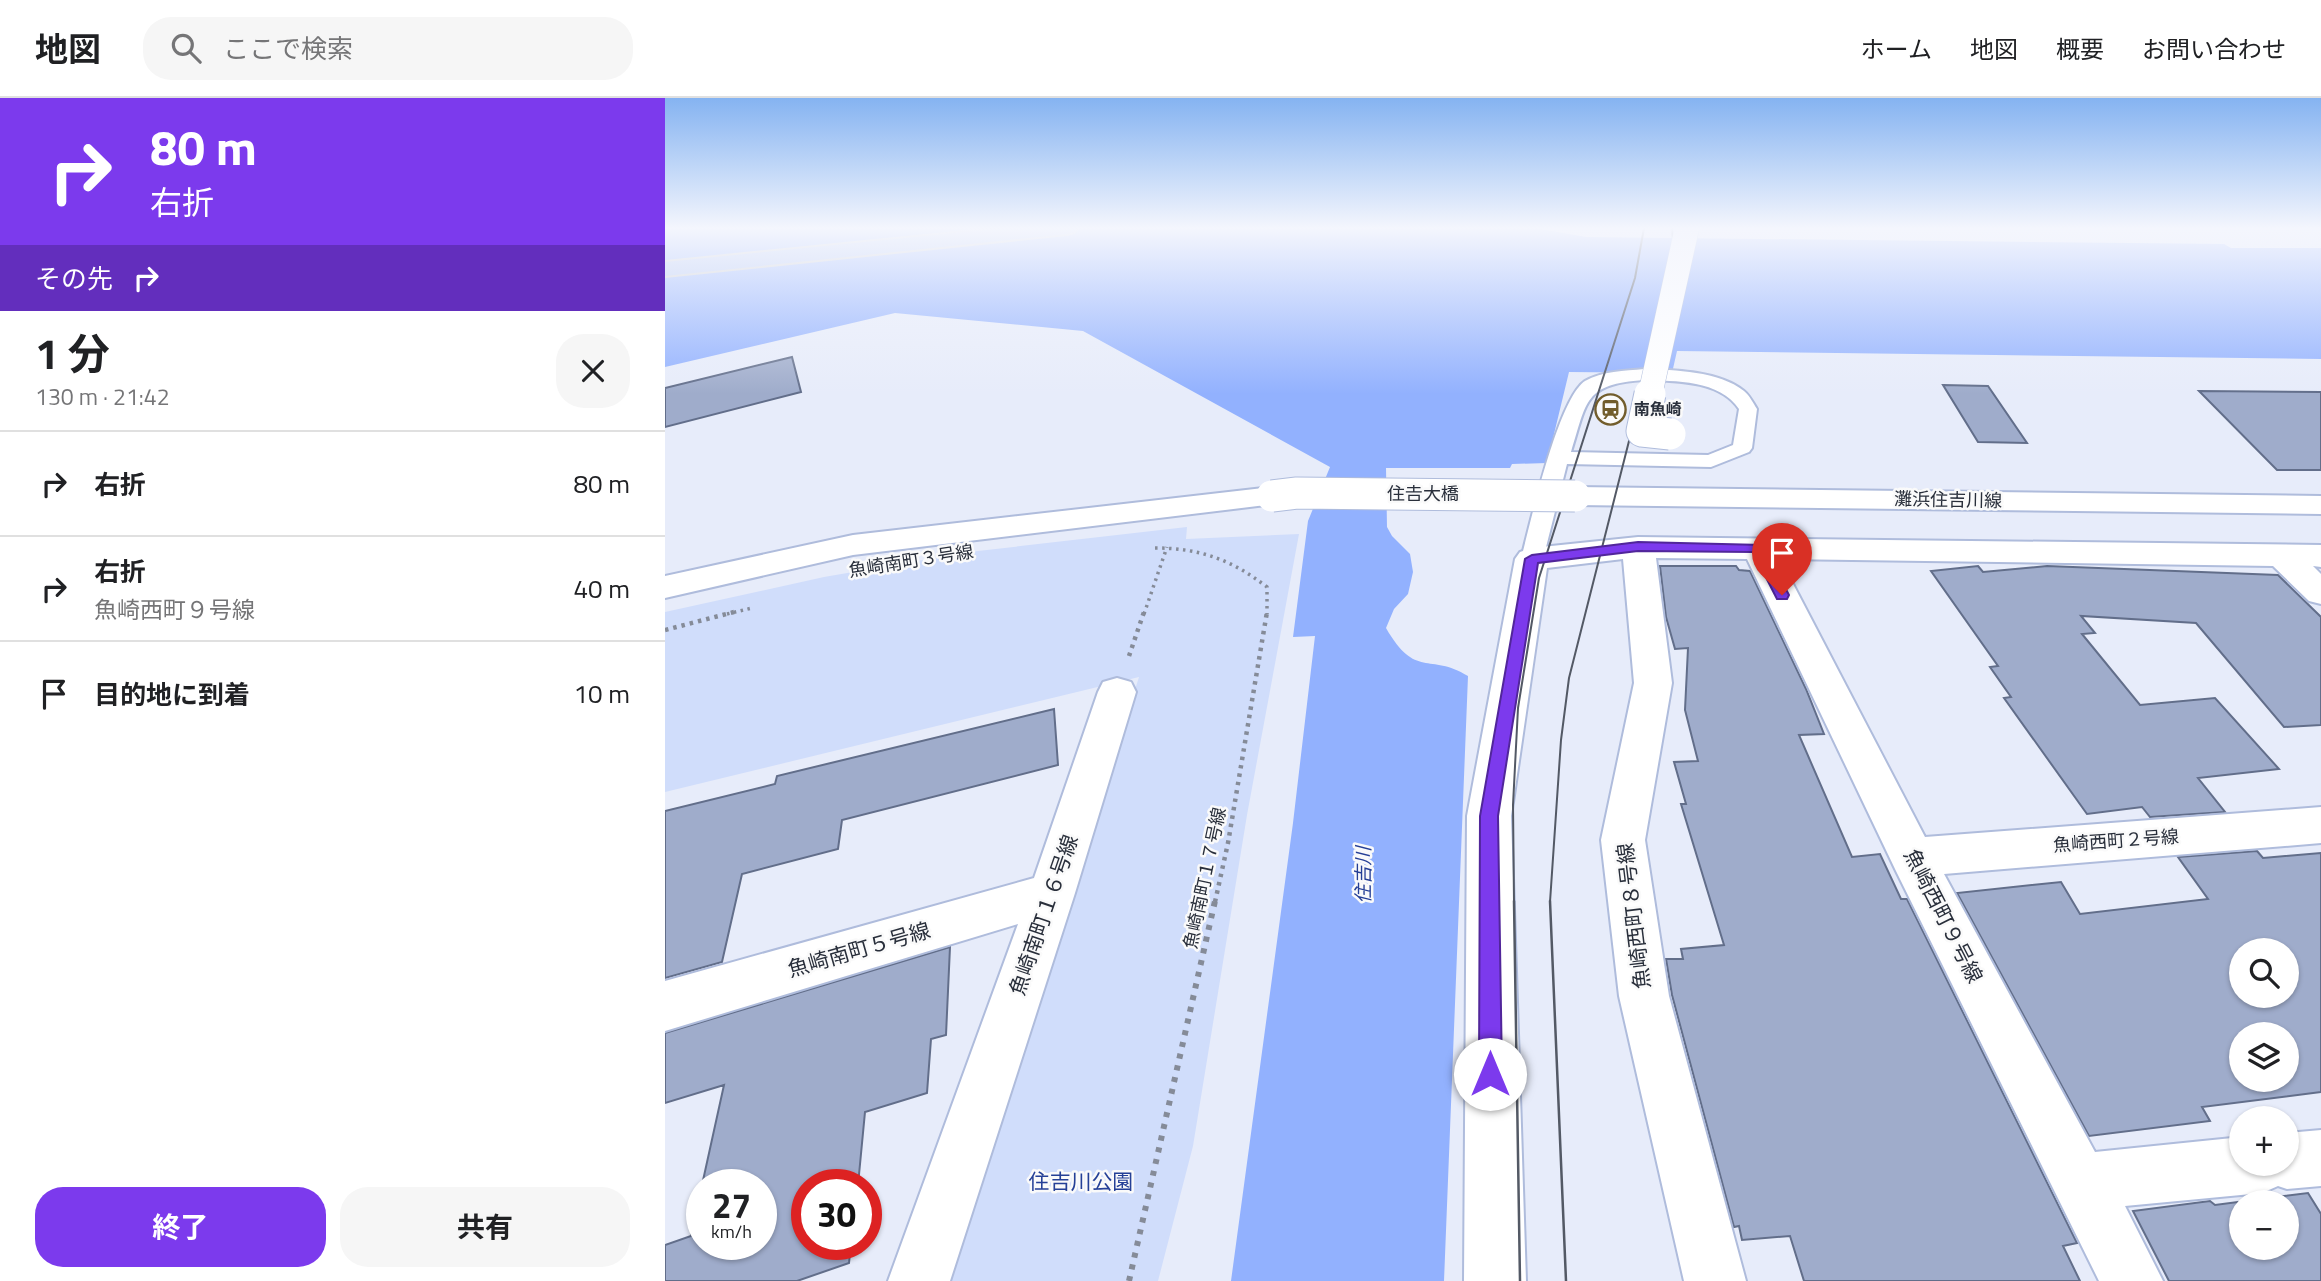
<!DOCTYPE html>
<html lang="ja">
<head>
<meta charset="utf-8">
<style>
  body { margin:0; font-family:"Titillium Web","Noto Sans JP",sans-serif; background:#f6f6f6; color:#202124; height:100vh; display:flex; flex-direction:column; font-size:26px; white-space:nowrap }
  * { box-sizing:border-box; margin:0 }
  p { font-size:23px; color:#757577 }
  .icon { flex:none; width:38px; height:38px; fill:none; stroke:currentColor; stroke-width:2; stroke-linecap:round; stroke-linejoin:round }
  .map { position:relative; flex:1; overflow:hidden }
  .details { display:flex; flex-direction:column; background:#fff; width:665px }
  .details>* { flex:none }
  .banner { background:#7c3aed; color:#fff; overflow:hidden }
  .fabs { position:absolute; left:1564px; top:840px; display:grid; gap:14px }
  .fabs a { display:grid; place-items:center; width:70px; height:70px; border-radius:50%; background:#fff; box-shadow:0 2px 5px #0004; font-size:35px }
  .speed { position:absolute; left:21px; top:1071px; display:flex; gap:14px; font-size:35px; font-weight:700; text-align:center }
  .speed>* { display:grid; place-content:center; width:91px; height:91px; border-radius:50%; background:#fff; box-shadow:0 2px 5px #0004; line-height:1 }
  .speed small { font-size:18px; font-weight:400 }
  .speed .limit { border:10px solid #d22; background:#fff; color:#111 }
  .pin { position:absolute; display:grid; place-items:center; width:60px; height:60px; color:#fff; margin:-72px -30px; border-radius:50% 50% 50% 0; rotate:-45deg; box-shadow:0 0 7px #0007 }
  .pin .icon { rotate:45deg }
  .me { position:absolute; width:77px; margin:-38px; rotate:0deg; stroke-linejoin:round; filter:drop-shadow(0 0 5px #0008) }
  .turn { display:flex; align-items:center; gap:24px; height:147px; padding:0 35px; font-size:32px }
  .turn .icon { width:91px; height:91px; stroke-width:2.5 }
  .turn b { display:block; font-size:49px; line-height:60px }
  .then { display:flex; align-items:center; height:66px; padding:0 35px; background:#0003; gap:14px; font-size:26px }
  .round { display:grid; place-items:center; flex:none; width:74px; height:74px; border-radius:28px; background:#f6f6f6 }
  .headline { display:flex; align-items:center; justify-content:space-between; height:119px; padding:0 35px }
  h1 { font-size:42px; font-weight:700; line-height:52px }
  .action { display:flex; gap:14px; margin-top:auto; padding:14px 35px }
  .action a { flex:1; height:80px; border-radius:28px; background:#7c3aed; color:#fff; font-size:28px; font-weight:700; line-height:80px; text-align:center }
  .action a+a { background:#f6f6f6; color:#202124 }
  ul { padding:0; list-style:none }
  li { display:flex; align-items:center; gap:21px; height:105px; padding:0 35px; border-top:2px solid #e0e0e0 }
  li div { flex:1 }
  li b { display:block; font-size:26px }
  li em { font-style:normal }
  header { display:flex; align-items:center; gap:42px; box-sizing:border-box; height:98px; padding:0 35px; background:#fff; border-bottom:2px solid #e0e0e0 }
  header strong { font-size:33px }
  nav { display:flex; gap:38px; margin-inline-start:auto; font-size:24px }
  .search { width:490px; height:63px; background:#f6f6f6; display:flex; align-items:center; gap:18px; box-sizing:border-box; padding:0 24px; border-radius:28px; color:#757577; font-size:26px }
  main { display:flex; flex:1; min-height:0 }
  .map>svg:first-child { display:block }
  .green { fill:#d0ddfb }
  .water { fill:#92b1fe }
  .building { fill:#9faccb; stroke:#626e8a; stroke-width:2; fill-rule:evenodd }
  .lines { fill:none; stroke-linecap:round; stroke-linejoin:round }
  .lane-casing { stroke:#afbcdc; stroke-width:4 }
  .street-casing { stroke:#afbcdc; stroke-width:4 }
  .secondary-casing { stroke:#afbcdc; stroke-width:4 }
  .highway-casing { stroke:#cccdd0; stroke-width:4 }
  .path-far2 { stroke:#858b98; stroke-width:3.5; stroke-dasharray:2.5 4.5; stroke-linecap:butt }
  .path-far1 { stroke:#858b98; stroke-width:4.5; stroke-dasharray:3.5 5; stroke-linecap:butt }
  .path { stroke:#858b98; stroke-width:6; stroke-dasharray:5 7; stroke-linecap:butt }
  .lane { fill:#fff; fill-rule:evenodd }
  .street { fill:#fff; fill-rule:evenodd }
  .secondary { fill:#fff; fill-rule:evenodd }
  .highway { fill:#aec2f2; fill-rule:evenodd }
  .tram-far1 { stroke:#535965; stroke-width:2 }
  .tram { stroke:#535965; stroke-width:2.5 }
  .street-bridge-far1-casing { stroke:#afbcdc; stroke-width:25; stroke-linecap:butt }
  .street-bridge-casing { stroke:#afbcdc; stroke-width:33; stroke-linecap:butt }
  .secondary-bridge-casing { stroke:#afbcdc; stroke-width:33; stroke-linecap:butt }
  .street-bridge-far1 { stroke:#fff; stroke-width:24 }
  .street-bridge { stroke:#fff; stroke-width:31 }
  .secondary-bridge { stroke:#fff; stroke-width:31 }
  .route { fill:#7c3aed; stroke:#51269a; stroke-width:2 }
  .labels { text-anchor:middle; stroke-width:5; stroke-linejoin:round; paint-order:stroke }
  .far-poi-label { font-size:16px; font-weight:bold; fill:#292f3b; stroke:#fafafa; text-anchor:start }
  .street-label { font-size:18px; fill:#292f3b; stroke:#fafafa }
  .water-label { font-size:19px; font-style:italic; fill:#253f96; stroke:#fafafa }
  .near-street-label { font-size:21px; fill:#292f3b; stroke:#fafafa }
  .near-park-label { font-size:21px; fill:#254097; stroke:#fafafa }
</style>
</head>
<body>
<header>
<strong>地図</strong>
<div class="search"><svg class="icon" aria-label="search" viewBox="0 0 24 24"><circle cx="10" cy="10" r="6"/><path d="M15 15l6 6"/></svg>ここで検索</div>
<nav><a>ホーム</a><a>地図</a><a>概要</a><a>お問い合わせ</a></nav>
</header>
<main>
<section class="details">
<div class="banner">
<div class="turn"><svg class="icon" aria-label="right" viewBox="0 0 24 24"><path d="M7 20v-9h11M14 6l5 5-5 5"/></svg><div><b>80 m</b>右折</div></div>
<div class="then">その先<svg class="icon" aria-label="right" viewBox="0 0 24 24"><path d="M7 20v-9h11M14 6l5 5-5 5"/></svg></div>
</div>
<div class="headline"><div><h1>1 分</h1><p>130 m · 21:42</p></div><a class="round"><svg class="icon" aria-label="close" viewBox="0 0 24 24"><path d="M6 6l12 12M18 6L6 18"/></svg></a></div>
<ul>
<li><svg class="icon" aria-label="right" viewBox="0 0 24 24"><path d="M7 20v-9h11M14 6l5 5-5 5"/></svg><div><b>右折</b></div><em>80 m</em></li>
<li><svg class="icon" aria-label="right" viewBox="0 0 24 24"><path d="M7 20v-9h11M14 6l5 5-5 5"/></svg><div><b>右折</b><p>魚崎西町９号線</p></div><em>40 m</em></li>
<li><svg class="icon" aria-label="arrive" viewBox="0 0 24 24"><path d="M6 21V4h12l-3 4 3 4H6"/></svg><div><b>目的地に到着</b></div><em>10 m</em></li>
</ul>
<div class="action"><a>終了</a><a>共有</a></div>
</section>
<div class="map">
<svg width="1656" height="1183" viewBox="0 0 1656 1183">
  <rect width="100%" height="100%" fill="#e7ecfa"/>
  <!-- green -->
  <path class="green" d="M522,429L521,441L634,436L582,717L528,1048L493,1183H280L474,579L0,694V514L159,479L304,454Z"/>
  <!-- water -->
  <path class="water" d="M0,130H870L921,139L1559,146L1566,150H1656V261L1012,253L1007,275L904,274L882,365L847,366L845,370H721L722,429L727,438L745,456L748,474L743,496L729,511L721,530C751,582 764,554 803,578L779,1183H566L628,725L650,538L628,539L643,423L665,369L418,233L230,215L0,269Z"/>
  <!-- building -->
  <path class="building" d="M127,259L136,294L0,329V290Z
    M1278,287L1323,288L1362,345L1313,344Z
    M1534,293L1656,294V372H1612Z
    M995,468H1071L1074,472L1085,473L1141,591L1159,636L1134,637L1187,759L1215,756L1236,801H1242L1412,1145L1398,1148L1415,1183H1139L1125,1138L1077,1142L1074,1128L1069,1129L1007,897L1001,861H1018L1016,851L1059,847L1016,706H1021L1009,664L1033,663L1020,612L1023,550L1010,551L1001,519Z
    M1313,468L1318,474L1382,468L1613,477L1656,519V627L1619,629L1531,525L1416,518L1430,535L1417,536L1475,607L1550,600L1614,671L1533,680L1560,714L1485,719L1477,709L1422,716L1339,600L1346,599L1325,569L1333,568L1266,473Z
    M389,611L393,667L177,722L173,751L77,776L57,864L0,880V713L110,686L112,678Z
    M1592,753L1598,760L1656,755V994L1537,1009L1545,1023L1424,1038L1292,795L1396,784L1415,816L1543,801L1513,759ZM1577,852H1622V898H1577ZM1577,936H1622V982H1577Z
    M285,849L281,937L266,941L262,995L200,1014L193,1087H142V1146H186L184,1165L132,1183H0V1147L26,1138L37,1089V1146H96V1087H37L59,987L0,1005V935Z
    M1643,1095L1656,1116V1183H1504L1468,1113L1545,1103L1550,1107ZM1577,1104H1622V1150H1577Z"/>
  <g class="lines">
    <defs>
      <path id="lane" d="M979,271C1010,272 1054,273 1079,293C1085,298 1088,305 1092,311L1087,350L1084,354L1046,369L902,366L878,461L875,466L867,468L859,466L856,461C865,426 893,301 920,283C937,273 960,273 979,271ZM979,282C1010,283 1055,282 1074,311L1068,347L1043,357L906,354C922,303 919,286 979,282Z"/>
      <path id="street" d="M973,439L1656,447V469L1648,468L1656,476V506L1644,503L1608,468L1115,461L1260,739L1656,709V745L1279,776L1430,1054L1577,1039V1066H1622V1035L1656,1032V1088L1622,1091L1613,1088L1597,1095L1460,1108L1498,1183H1434L1231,773L1082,461L991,460L1007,585L980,742L1004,898L1081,1183H1019L954,898L936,742L969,585L958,461L882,470L846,718L861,1183H799L802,718L850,461L855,454L867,450Z
        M452,580L466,584L471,594L410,795L285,1183H223L353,826L0,933V883L369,780L433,594L438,584Z"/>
      <path id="secondary" d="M607,389L618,391L622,398L618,405L188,457L0,500V478L188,437Z
        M910,389L1656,398V416L910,407L899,405L895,398L899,391Z"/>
      <path id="highway" d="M340,130H412L409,134L402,136L0,178V164Z"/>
    </defs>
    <!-- lane casing -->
    <use href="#lane" class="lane-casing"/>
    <!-- street casing -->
    <use href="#street" class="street-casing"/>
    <!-- secondary casing -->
    <use href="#secondary" class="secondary-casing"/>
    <!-- highway casing -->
    <use href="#highway" class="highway-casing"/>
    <!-- path-far2 -->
    <path class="path-far2" d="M490,450C535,450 567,462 602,489V516
      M62,516L87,510
      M479,516L502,449"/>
    <!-- path-far1 -->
    <path class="path-far1" d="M0,532L69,514
      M464,558L479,514
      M550,804L563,745L602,514"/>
    <!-- path -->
    <path class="path" d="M464,1183L550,803"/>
    <!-- lane -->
    <use href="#lane" class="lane"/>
    <!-- street -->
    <use href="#street" class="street"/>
    <!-- secondary -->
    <use href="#secondary" class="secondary"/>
    <!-- highway -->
    <use href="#highway" class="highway"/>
    <!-- tram-far1 -->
    <path class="tram-far1" d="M849,804L848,707L853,610L874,480L970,180L979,130
      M885,804L896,642L904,580L983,268L1009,154L1007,130"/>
    <!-- tram -->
    <path class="tram" d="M849,803L855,1183
      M885,803L901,1183"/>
    <defs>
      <path id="street-bridge-far1" d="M985,297L1022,130"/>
      <path id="street-bridge" d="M985,296L977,333L1005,336"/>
      <path id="secondary-bridge" d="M607,398L632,395L910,398"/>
    </defs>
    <!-- street-bridge-far1 casing -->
    <use href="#street-bridge-far1" class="street-bridge-far1-casing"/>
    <!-- street-bridge casing -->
    <use href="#street-bridge" class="street-bridge-casing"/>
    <!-- secondary-bridge casing -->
    <use href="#secondary-bridge" class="secondary-bridge-casing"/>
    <!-- street-bridge-far1 -->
    <use href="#street-bridge-far1" class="street-bridge-far1"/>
    <!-- street-bridge -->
    <use href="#street-bridge" class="street-bridge"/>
    <!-- secondary-bridge -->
    <use href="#secondary-bridge" class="secondary-bridge"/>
  </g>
  <!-- sky -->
  <linearGradient id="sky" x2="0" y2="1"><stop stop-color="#85b3f1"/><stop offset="0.44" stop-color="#f4f6fd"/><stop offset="1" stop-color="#f4f6fd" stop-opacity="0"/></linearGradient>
  <rect width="1656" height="296" fill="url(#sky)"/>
  <!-- route -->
  <path class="route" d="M973,444L1098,447L1124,497L1122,501H1112L1088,454L973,453L873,465L833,718L837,976L833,984L825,987L818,984L814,976L815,718L860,461L867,457Z"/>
  <!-- icons -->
  <defs>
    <symbol id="station-ring" viewBox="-11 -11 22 22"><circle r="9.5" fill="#fafafa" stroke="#725d2c" stroke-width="1.5"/><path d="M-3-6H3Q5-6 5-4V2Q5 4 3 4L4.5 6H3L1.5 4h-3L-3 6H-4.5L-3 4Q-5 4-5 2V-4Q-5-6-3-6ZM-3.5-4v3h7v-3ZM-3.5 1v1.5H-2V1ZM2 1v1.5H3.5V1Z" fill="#725d2c"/></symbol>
  </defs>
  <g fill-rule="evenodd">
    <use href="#station-ring" x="928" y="294" width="35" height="35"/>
  </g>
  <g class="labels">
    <!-- far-poi labels -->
    <g class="far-poi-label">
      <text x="969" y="317">南魚崎</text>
    </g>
    <!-- street labels -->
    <g class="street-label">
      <text x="758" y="402">住𠮷大橋</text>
      <text transform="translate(1283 402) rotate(1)" y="6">灘浜住吉川線</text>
      <text transform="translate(246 463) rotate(-9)" y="6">魚崎南町３号線</text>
      <text transform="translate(1451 743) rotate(-4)" y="6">魚崎西町２号線</text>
      <text transform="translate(540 780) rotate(-78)" y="6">魚崎南町１７号線</text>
    </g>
    <!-- water labels -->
    <g class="water-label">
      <text transform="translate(698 777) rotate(-90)" y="7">住吉川</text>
    </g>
    <!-- near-street labels -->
    <g class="near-street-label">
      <text transform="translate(379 817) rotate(-71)" y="7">魚崎南町１６号線</text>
      <text transform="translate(969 818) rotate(-97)" y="7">魚崎西町８号線</text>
      <text transform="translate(1278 818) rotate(63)" y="7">魚崎西町９号線</text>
      <text transform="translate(194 852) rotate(-16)" y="7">魚崎南町５号線</text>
    </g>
    <!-- near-park labels -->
    <g class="near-park-label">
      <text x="416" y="1091">住吉川公園</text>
    </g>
  </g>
</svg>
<div class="fabs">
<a><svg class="icon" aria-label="search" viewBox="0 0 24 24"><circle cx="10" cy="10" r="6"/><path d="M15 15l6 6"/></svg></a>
<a><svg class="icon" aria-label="layers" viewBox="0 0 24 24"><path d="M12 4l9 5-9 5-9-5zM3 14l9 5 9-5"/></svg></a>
<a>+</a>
<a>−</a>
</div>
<div class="speed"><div>27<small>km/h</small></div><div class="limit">30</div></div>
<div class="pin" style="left:1117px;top:497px;background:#d93025"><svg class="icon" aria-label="arrive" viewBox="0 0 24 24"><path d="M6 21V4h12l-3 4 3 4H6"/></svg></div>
<svg class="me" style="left:825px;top:976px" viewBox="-20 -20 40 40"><circle r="19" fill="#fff"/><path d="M0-13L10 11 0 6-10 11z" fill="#7c3aed"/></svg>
</div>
</main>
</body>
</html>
